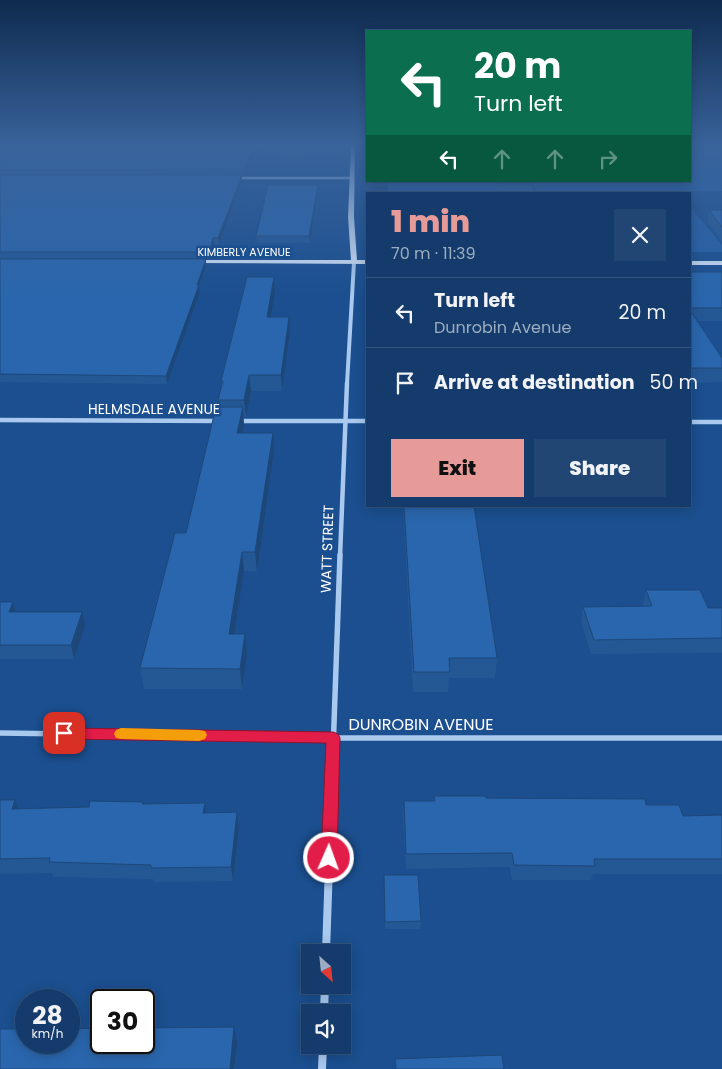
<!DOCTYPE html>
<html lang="en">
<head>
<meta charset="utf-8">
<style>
  body { margin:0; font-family:Poppins,sans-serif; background:#214673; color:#f1f3f6; height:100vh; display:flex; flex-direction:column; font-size:19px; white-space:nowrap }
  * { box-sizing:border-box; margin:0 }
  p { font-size:16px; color:#9dadc1 }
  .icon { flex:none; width:28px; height:28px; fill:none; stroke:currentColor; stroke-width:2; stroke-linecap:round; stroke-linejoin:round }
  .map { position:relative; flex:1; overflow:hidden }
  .drawer { position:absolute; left:366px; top:192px; width:325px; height:315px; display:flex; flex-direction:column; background:#143b6b; border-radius:0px; box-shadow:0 2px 12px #0003,0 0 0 1px #33557e }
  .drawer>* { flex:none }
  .hud { position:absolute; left:366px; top:30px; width:325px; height:152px; border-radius:0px; box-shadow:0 2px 12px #0003,0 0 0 1px #33557e; background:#0b6e4f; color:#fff; overflow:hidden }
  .needle { width:32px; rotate:153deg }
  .fabs { position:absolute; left:301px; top:944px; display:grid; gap:10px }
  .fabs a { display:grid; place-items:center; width:50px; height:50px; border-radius:0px; background:#143b6b; box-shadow:0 2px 12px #0003,0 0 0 1px #33557e; font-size:25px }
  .speed { position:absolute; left:15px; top:989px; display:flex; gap:10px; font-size:25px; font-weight:700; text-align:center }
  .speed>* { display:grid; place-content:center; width:65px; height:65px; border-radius:50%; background:#143b6b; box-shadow:0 2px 12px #0003,0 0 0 1px #33557e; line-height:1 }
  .speed small { font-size:12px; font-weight:400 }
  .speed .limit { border:2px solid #111; border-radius:8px; background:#fff; color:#111 }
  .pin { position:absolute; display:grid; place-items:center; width:42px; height:42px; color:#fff; margin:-21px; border-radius:10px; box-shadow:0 2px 8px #0006 }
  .me { position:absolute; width:55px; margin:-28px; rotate:2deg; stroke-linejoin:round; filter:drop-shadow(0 0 4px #0008) }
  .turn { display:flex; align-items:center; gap:18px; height:105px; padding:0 25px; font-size:22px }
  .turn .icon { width:65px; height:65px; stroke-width:2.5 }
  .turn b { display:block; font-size:35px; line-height:42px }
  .lanes { display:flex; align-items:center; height:48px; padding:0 25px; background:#0003; justify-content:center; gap:25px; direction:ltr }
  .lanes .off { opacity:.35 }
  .round { display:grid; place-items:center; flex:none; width:52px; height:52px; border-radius:0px; background:#214673 }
  .head { display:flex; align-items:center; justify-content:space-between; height:85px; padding:0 25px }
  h1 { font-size:30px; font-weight:800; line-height:38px; color:#e69b98 }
  .cta { display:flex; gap:10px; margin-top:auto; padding:10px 25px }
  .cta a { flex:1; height:58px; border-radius:0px; background:#e69b98; color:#111; font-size:20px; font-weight:800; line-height:58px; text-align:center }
  .cta a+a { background:#214673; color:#f1f3f6 }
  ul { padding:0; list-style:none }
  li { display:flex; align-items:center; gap:15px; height:70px; padding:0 25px; border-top:1px solid #33557e }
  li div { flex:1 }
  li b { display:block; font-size:19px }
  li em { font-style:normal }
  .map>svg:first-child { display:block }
  .green { fill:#2461a8 }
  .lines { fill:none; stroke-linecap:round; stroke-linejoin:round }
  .street-far4 { stroke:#a9c9ee; stroke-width:2.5 }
  .street-far3 { stroke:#a9c9ee; stroke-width:4 }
  .street-far2 { stroke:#a9c9ee; stroke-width:4.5 }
  .street-far1 { stroke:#a9c9ee; stroke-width:5.5 }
  .street { stroke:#a9c9ee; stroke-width:8 }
  .secondary { fill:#d6e6fa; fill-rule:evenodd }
  .wall { fill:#245895 }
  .shaded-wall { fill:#1d4779 }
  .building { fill:#2a66ad; stroke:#1d4779 }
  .route { fill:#e11d48; stroke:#92132f }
  .slow { fill:#f59e0b }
  .labels { text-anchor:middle; stroke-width:5; stroke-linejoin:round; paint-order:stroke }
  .far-street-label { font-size:11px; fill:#fff; stroke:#1b4f8f }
  .street-label { font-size:14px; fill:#fff; stroke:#1b4f8f }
  .near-street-label { font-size:16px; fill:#fff; stroke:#1b4f8f }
</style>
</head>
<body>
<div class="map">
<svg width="722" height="1069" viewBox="0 0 722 1069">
  <rect width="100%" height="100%" fill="#1b4f8f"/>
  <!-- green -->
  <path class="green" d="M690,146H722V191H677L679,194H470L467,181H690Z
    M690,207L722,245V252H690Z"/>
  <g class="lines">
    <!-- street-far4 -->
    <path class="street-far4" d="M236,178H353"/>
    <!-- street-far3 -->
    <path class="street-far3" d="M347,384L354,262"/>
    <!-- street-far2 -->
    <path class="street-far2" d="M0,420L219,421
      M238,421H368
      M690,422H722
      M340,557L347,383"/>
    <!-- street-far1 -->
    <path class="street-far1" d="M0,733L333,738H722
      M332,780L340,555"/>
    <!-- street -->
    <path class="street" d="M326,952L332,779
      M324,1012L325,985
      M322,1069L323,1045"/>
    <!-- secondary -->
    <path class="secondary" d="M351,146H355L354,217L357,260H368V264L192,263V261L194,260H351L348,217Z
      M690,261H722V265H690Z"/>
  </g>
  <!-- wall -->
  <path class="wall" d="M0,146H301L298,160L256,147L245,175H37L242,181L219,244H214L209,258L0,259Z
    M385,181H499V184L536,194H386Z
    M318,185V192L310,243H257L256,236Z
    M709,210H722V242L707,222Z
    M0,259H206V266L199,286L200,292L167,384L0,382Z
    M690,272H722V321H697L722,358V382L690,383Z
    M274,277L275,292L270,317L290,332L282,391H251L246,417H243L244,425L242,433L274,451L257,572L244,571L234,634H245L247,654L242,689H144L140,668L186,533L219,407L218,400L222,386L221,381Z
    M403,506H474L497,658L495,678H449L448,692H413Z
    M646,590L708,608H722V653L591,654L581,621L583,607L643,606V604Z
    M0,602H13L16,612L85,626L74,659H0Z
    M434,796L486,798L646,805L683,816L722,815V874H593L591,880H512L510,867L406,869L403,816L404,801H434Z
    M0,800L18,809L89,807L143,802V804L206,813L237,812L239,827L233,881L154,882L153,879L53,877L52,873L0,874Z
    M384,882L421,921L420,929H385Z"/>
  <!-- shaded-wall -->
  <path class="shaded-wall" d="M254,146H256V147L245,175L244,169Z
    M300,146H301L298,160V155Z
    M242,175V181L219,244L218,238Z
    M318,185V192L310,243L309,236Z
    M213,238L214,244L209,258V252Z
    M206,259V266L199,286L200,292L167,384L166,376Z
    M274,277L275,292L268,332L267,317Z
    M289,317L290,332L282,391L281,375Z
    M249,375L251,391L246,417L244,400Z
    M243,407L244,425L239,451L237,433Z
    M273,433L274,451L257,572L255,552Z
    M242,552L244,571L231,654L229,634Z
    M13,602L17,616L9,612Z
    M82,612L85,626L74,659L71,645Z
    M245,634L247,654L242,689L240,669Z
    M15,800L20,815L12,809Z
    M205,803L207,818L203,813Z
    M237,812L239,827L233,881L231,867Z
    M234,1027L237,1043L234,1069H230Z"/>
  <!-- building -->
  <path class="building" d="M0,146H254L244,169L0,170Z
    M270,146H300L298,155Z
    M0,175H242L218,238H213L209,252H0Z
    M387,181H499V184H532L536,194H388Z
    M268,185H318L309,236H256Z
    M709,210H722V227Z
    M0,259H206L197,285H199L166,376L0,374Z
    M690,272H722V308H690Z
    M247,277H274L267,317H289L281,375H249L244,400H218L223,381H221Z
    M690,310L722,358V368H690Z
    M216,407H243L237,433H273L255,552H242L229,634H245L240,669L140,668L175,533H186Z
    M404,506H474L497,658H449L450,672H414Z
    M646,590H700L708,608H722V638L594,640L583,607L652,606Z
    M0,602H13L9,612H82L71,645H0Z
    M434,796H485L486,798L645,799L646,805H679L683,816L722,815V859H594L595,866L514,865L512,853L406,854L404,801H435Z
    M0,800H15L12,809L89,807L90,801L143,802L142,804L205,803L203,813L237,812L231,867L151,868V865L49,862L50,858L0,859Z
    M384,875H418L421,921L385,922Z
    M234,1027L230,1069H0V1029H26V1042H69V1029L101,1028V1042H144V1028Z
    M502,1055L504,1069H396L395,1059Z"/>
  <!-- sky -->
  <linearGradient id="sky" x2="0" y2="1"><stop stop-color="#0f2b4f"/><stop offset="0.49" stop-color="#39639b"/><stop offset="1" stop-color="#39639b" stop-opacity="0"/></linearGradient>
  <rect width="722" height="296" fill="url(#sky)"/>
  <!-- route -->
  <path class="route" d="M64,728L333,732L338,734L340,738L337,858L335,863L329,865L323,863L321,858L326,743L64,739L59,737L57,733L59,729Z"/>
  <!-- slow -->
  <path class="slow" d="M121,728L199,730L205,731L207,735L205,739L199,741L121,739L116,738L114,734L116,730Z"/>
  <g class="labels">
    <!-- far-street labels -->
    <g class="far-street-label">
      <text x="244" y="256">KIMBERLY AVENUE</text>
    </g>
    <!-- street labels -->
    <g class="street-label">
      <text x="154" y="414">HELMSDALE AVENUE</text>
      <text transform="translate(327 549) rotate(-88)" y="5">WATT STREET</text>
    </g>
    <!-- near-street labels -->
    <g class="near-street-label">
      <text x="421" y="730">DUNROBIN AVENUE</text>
    </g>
  </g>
</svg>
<div class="fabs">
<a><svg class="needle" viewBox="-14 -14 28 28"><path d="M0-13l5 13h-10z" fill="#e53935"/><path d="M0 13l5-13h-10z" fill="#9dadc1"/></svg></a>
<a><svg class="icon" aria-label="sound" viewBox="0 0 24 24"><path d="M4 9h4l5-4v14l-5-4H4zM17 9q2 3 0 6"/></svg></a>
</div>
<div class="speed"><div>28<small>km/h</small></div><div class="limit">30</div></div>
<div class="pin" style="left:64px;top:733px;background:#d93025"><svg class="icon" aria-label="arrive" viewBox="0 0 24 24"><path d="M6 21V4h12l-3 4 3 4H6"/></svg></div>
<svg class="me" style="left:329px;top:858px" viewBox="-20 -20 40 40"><circle r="17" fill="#e11d48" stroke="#fff" stroke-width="3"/><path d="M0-11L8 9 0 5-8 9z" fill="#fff"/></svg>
<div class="hud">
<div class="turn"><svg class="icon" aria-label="left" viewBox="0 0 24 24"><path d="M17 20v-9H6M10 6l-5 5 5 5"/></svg><div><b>20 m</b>Turn left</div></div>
<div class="lanes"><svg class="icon" aria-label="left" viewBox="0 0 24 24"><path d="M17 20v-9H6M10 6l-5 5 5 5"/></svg><svg class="icon off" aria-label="ahead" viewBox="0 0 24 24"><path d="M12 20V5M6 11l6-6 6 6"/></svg><svg class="icon off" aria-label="ahead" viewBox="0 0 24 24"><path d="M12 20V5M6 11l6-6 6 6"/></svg><svg class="icon off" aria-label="right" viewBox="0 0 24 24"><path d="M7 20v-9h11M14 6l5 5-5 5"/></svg></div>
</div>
<section class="drawer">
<div class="head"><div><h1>1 min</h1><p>70 m · 11:39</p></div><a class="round"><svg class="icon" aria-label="close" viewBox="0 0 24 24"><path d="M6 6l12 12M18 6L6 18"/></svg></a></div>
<ul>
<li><svg class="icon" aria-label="left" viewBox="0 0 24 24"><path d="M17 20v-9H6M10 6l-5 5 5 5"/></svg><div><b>Turn left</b><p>Dunrobin Avenue</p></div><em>20 m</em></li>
<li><svg class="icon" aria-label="arrive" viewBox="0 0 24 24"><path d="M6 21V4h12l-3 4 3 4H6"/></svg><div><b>Arrive at destination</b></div><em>50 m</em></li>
</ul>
<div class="cta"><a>Exit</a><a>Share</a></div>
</section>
</div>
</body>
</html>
